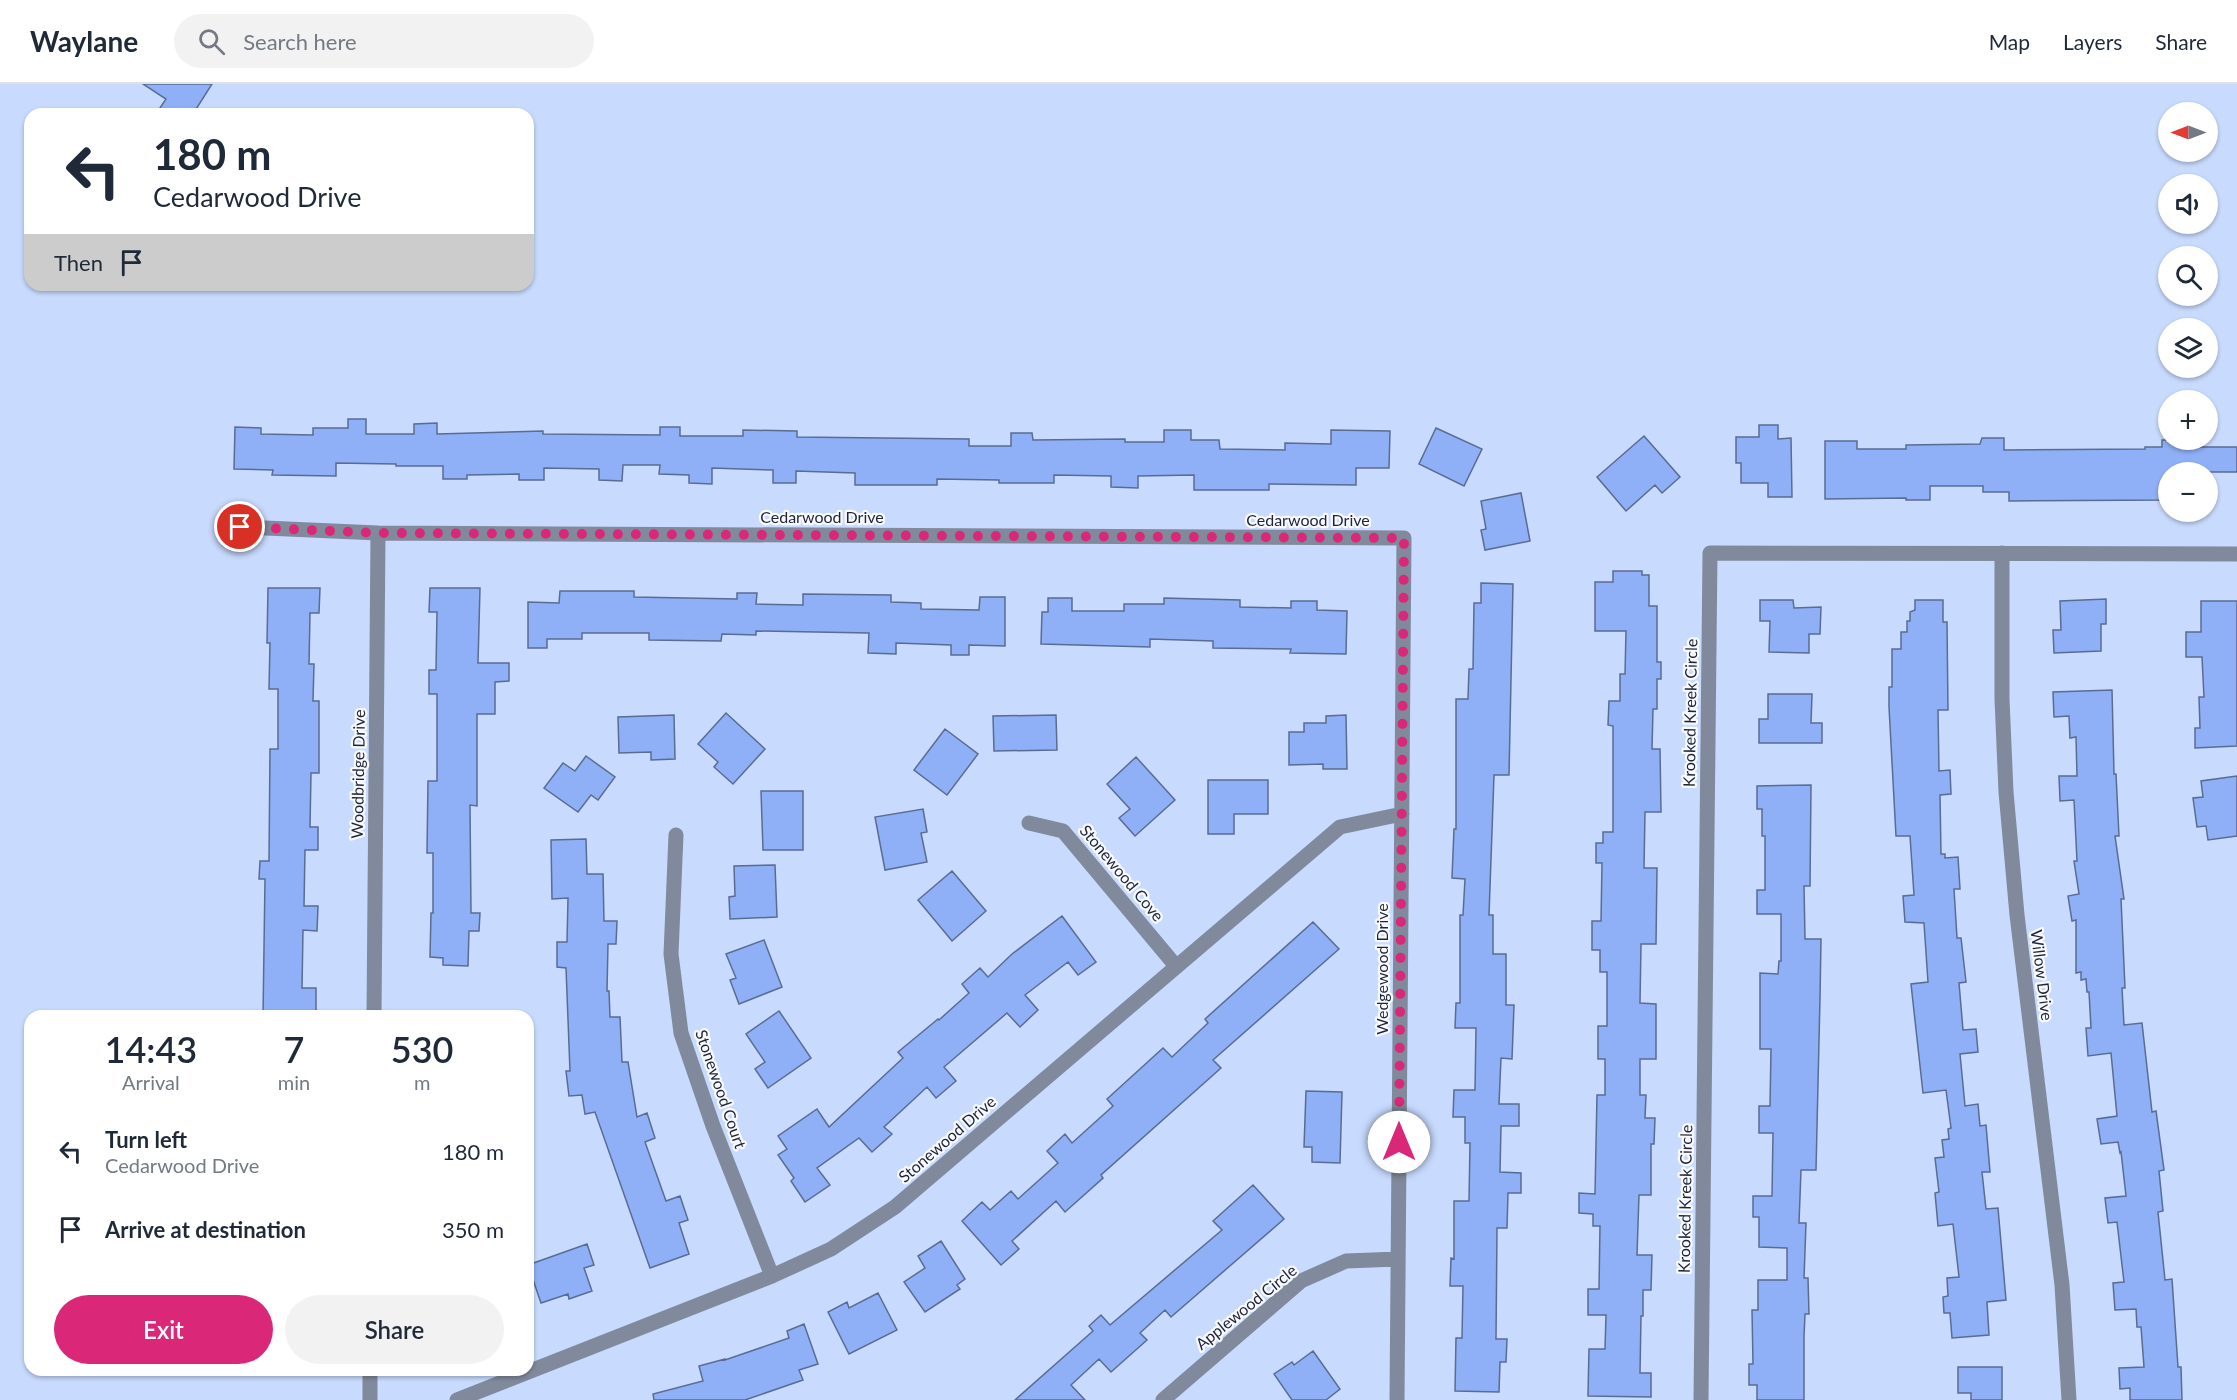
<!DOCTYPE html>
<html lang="en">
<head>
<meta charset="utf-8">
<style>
  body { margin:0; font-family:Lato,sans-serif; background:#f2f2f3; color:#1f2937; height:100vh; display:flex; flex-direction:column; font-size:22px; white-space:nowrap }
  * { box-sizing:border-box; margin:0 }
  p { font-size:20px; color:#747a83 }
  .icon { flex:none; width:33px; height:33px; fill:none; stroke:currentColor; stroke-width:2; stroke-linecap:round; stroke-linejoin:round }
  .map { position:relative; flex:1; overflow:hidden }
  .panel { position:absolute; left:24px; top:926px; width:510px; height:366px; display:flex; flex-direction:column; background:#fff; border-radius:18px; box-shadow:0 2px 4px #0004 }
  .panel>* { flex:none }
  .hud { position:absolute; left:24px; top:24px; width:510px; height:183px; border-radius:18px; box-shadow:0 2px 4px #0004; background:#fff; color:#1f2937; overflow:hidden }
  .needle { width:39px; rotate:270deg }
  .fabs { position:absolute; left:2158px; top:18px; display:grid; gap:12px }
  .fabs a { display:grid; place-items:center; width:60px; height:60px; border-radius:50%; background:#fff; box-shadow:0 2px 4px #0004; font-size:30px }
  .pin { position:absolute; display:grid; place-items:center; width:51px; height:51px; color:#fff; margin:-26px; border:3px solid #fff; border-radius:50%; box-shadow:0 2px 6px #0007 }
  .me { position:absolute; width:66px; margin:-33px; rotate:0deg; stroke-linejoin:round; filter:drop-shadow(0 0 4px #0008) }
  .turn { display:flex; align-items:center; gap:21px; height:126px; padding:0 30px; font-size:27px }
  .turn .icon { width:78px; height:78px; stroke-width:2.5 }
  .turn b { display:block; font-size:42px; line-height:51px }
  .then { display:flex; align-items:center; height:57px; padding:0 30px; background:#0003; gap:12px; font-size:22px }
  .eta { display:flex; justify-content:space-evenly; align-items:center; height:102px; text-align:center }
  .eta b { font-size:36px; font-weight:600; line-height:42px }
  .action { display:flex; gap:12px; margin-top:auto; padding:12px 30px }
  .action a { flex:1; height:69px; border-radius:36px; background:#db2777; color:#fff; font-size:24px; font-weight:600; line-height:69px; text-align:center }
  .action a+a { background:#f2f2f3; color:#1f2937 }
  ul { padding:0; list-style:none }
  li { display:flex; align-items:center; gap:18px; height:78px; padding:0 30px }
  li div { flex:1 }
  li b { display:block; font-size:22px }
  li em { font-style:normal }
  header { display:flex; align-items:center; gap:36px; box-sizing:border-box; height:84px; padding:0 30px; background:#fff; border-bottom:2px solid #e0e1e3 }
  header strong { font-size:28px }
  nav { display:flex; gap:33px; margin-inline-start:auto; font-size:21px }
  .search { width:420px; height:54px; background:#f2f2f3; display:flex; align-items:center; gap:15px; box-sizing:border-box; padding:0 21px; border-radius:33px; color:#747a83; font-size:22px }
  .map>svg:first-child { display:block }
  .building { fill:#8fb0f6; stroke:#596c93; stroke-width:1.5 }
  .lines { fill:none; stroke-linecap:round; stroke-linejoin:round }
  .minor { stroke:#818a9c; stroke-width:15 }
  .route { stroke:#db2777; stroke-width:10; stroke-dasharray:0 18 }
  .labels { text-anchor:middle; stroke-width:4.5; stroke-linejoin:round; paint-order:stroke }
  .street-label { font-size:16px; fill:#1e2636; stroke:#f8faff }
</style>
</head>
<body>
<header>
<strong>Waylane</strong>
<div class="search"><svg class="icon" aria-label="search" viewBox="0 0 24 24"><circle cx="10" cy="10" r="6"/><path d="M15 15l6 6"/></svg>Search here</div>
<nav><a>Map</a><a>Layers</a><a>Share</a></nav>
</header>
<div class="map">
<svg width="2237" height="1316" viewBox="0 0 2237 1316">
  <rect width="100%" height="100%" fill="#c8dafd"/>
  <!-- building -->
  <path class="building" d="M143,0H212L193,30H156L166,15Z
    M348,335H366V350H414V340L437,339V350L543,347V350L660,351V343H680V352H743V346L797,347V353L969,355V362H1011V349H1032L1033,356L1125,355V358H1164V346H1191V356H1219L1220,365L1285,366V359L1331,360V346L1390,347L1389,384H1356V401L1269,400V406H1194V391L1138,392V404L1111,403V392L1054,391V399H999V396L937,395V401H855V389L796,387V399H773V386L712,384V400L689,399V391L659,390L660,381H623L622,397L599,396V385L544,384V396H519V390L467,391V395H443V382H396V380L336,379V392L272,391L273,386L234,385L235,343L261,344V350L313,351V344H348Z
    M1759,341H1778V355L1791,354L1792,413H1768V399H1741V379H1736V353H1759Z
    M1436,344L1482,365L1464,402L1419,380Z
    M1644,352L1680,393L1662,409L1655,401L1626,427L1597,393Z
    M1982,354H2004V366L2145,365V363H2162V356H2192V363H2237V388H2169V416L2009,417V408H1983V402H1930V416H1906V414L1825,415V357H1857V365H1906V361L1980,360Z
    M1521,409L1530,457L1485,466L1481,446L1486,445L1481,417Z
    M1613,487H1642V491H1649V522H1657V578H1661V595H1657V625H1653L1652,665H1660L1661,728H1645L1644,784H1657L1656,860H1641L1640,919L1656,920V975H1640V1011H1646L1645,1034H1655L1654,1060H1651V1111H1639L1637,1171H1652L1651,1206H1643V1232H1641L1640,1289H1651V1313L1588,1312L1589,1265H1605L1606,1231H1588V1205H1599L1600,1142H1593V1130L1579,1129V1109L1595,1110L1597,1011H1605V975H1598V942H1607V888H1600V866H1592V837H1601L1602,779H1596V759H1603V748H1613V642L1608,641L1609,617H1620V590H1625L1626,547H1595V498H1613Z
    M1481,499L1513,500L1509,691H1494L1489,831H1493V870H1506V921H1514L1512,975L1501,974L1499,1020H1519V1042H1501L1500,1088L1521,1089V1109H1508L1507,1144H1497L1496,1255H1507L1506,1278H1500L1499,1308L1455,1307L1456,1254H1462L1463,1202H1450L1451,1174L1454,1175V1117H1469L1470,1059H1465V1033H1453L1454,1006H1475L1476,944H1455L1456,919H1460V831H1463L1465,795L1452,794L1454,745H1456V615H1468L1469,585H1473L1474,519H1481Z
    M268,504H320L319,529H310L309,580H314L313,617H319V689H311L310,743H318V766H305L304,822H318L317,847L303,846L302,904H316V932H263L265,795H259L260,777H269L270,665H278V605H269L270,559H267Z
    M430,504H480L478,579H509V597L495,598V630H477V722L470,721L471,829H480L479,847H469L468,882L443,881V874L430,873L431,829H433V769H427L428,697H437V610H429V586H436L437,528H429Z
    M560,507H634V513L737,515V509H757L756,520L803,521V510L891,511V518L921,519V525L979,526L980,513H1005V562L969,561V571H951V561L896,559V570L868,569L869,549L756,547V551L722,550L721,557L649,556V549H582V555H547V564H528V518L559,519Z
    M1048,514H1072V527H1124V520H1164V514L1240,516V523L1291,524V517H1317V526L1347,527L1346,570L1290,569L1291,565L1213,564V557L1150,555V563L1041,560L1042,528H1048Z
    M2106,515V540H2101V567L2054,569L2053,546H2061L2060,517Z
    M1760,516H1793L1794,524L1821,523L1820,550H1809V569L1769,568L1770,537H1760Z
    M1915,516H1943V538H1947L1948,626H1938L1939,687L1950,686L1951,710L1940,711L1941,770H1945V774L1958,773L1960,805H1954L1957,854H1961L1966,898L1959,899L1963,946L1976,945L1978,968L1960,970L1965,1022L1978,1020L1980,1042L1986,1041L1990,1088H1982L1986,1125L1998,1124L2006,1216L1987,1218L1989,1251L1952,1254L1950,1229H1944L1943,1213L1948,1212L1947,1194L1959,1193L1953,1140L1938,1142L1935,1109L1939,1108L1935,1074L1944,1073L1942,1056L1949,1055L1948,1045L1951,1044L1946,1006L1923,1009L1911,900L1928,898L1924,839L1905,838L1903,812L1914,811L1910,752H1896L1889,623V603H1892V565H1901V548H1907V537H1910V528L1915,526Z
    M2201,517H2237V662L2195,664V644H2200L2199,613H2204L2202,573H2186V548H2201Z
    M2112,606L2114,690H2116L2119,752H2115L2124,815H2121L2125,904H2122L2124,941L2142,939L2152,1028L2156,1027L2164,1086L2159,1087L2163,1127L2158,1128L2165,1196L2172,1195L2178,1283H2181L2182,1316H2130V1304L2120,1305L2119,1284L2144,1283L2141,1243H2137L2136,1225L2115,1226L2113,1199L2124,1198L2117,1138L2108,1139L2105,1114L2126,1112L2121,1068L2120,1069L2118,1058L2101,1060L2097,1035L2117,1032L2111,969L2088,972L2086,944H2091L2089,908H2087L2086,895L2081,896V888L2076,889V836L2072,837L2068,812L2079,810L2074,777H2077L2074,716L2060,717L2059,692H2077L2076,653L2070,654L2069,632L2054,633L2053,608Z
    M1768,610H1812L1811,639H1822V659H1759V635H1768Z
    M726,629L765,665L733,700L714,683L718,678L698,660Z
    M674,631L675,675L651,676V668L619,669L618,633Z
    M1056,631L1057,666L994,667L993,632Z
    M1346,631L1347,685H1323V680L1289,681V648H1304V639H1326V632Z
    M945,645L978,670L947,711L914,686Z
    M586,672L615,693L598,716L591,711L578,728L544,704L563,679L575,687Z
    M1136,673L1175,716L1135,752L1119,734L1130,725L1107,700Z
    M2237,692V752L2208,756L2206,742L2197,743L2193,714L2203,713L2201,697Z
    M1208,696H1268V730H1234V750H1208Z
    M1811,701L1810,802H1804L1805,855H1821L1820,914L1816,1086H1801L1799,1139H1806L1804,1194H1808L1809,1230H1805L1804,1253V1316H1757V1301H1749V1280H1753L1752,1226H1758V1196H1787V1164L1759,1163V1133H1753V1112H1772L1773,1049H1759V1022H1770L1771,965H1760V889L1778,890L1779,877H1781V830H1757V806H1765V752H1762V725H1757V702Z
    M761,707H803V766H763Z
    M923,725L927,748L921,749L927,778L885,786L875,733Z
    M586,755L587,790H603L604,837H617L616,860H608L607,907H609L610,933H620L622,978H628L637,1033L647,1029L655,1054L645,1058L666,1117L680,1112L688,1136L679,1139L689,1170L650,1184L595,1028L585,1030L582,1011L569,1012L566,987H570L566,884L557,883V858H567L568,814L552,815L551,756Z
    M775,781L777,833L730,835L729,813L735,812L734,782Z
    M952,787L986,827L952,857L918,816Z
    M1062,832L1096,878L1078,891L1068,878L1025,911L1038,926L1020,943L1007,929L944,983L956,997L936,1014L927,1003L884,1043L892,1050L872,1068L859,1054L817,1084L830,1101L805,1118L791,1097L794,1094L778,1071L787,1065L778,1052L817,1025L829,1043L903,974L898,968L938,935L939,936L969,909L962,900L980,884L988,893L1012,870Z
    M1313,838L1339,865L1213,976L1221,984L1101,1091L1103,1094L1065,1128L1056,1117L1012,1157L1019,1165L1001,1181L962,1137L982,1118L990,1126L1011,1107L1018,1115L1058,1079L1047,1067L1065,1050L1072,1059L1113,1022L1107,1015L1163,964L1172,973L1208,939L1205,935Z
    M764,856L782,903L739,920L730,896L736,894L726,870Z
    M779,927L811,974L768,1004L755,985L765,978L746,950Z
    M1306,1007L1342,1008L1340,1079L1312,1078V1063H1304Z
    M1253,1101L1284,1135L1171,1233L1165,1226L1140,1249L1147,1256L1111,1288L1099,1275L1071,1301L1085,1316H1015L1093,1247L1089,1242L1101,1231L1110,1241L1222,1146L1213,1137Z
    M941,1157L965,1195L957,1201L960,1205L925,1228L904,1198L925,1184L918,1172Z
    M587,1160L594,1181L584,1184L592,1207L569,1215L568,1210L541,1219L528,1181Z
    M878,1209L897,1246L849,1270L828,1228L847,1218L849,1224Z
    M804,1240L818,1280L799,1286L803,1296L745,1316H654L653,1310L703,1297L699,1282L725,1275V1276L789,1254L787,1247Z
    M1313,1267L1340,1305L1326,1316H1292L1274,1290L1292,1278L1294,1281Z
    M1958,1283H2002V1316H1971V1309H1958Z"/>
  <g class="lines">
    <!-- minor -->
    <path class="minor" d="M240,443L378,449L1404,454L1397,1316
      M2002,469V615L2006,708L2017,831L2062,1201L2069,1316
      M1029,739L1063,747L1175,881
      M676,751L671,870L681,949L713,1042L772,1192
      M374,932L378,449
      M370,1316V1286
      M457,1316L772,1192L831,1165L895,1123L1340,743L1402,730
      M1163,1316L1301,1197L1346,1177L1398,1175
      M1701,1316L1710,469L2237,470"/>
  </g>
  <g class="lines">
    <!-- route -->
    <path class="route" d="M240,443L378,449L1404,454L1399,1058"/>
  </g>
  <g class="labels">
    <!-- street labels -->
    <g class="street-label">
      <text x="822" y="439">Cedarwood Drive</text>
      <text x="1308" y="442">Cedarwood Drive</text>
      <text transform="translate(1690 629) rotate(-89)" y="6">Krooked Kreek Circle</text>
      <text transform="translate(358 690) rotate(-89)" y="6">Woodbridge Drive</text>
      <text transform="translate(1122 789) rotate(50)" y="6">Stonewood Cove</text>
      <text transform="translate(1382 885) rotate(-90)" y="6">Wedgewood Drive</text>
      <text transform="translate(2042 891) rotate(83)" y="6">Willow Drive</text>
      <text transform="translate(721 1005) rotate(71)" y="6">Stonewood Court</text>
      <text transform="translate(947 1055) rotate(-41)" y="6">Stonewood Drive</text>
      <text transform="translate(1685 1115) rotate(-89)" y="6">Krooked Kreek Circle</text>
      <text transform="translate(1246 1223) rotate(-39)" y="6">Applewood Circle</text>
    </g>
  </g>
</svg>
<div class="fabs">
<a><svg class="needle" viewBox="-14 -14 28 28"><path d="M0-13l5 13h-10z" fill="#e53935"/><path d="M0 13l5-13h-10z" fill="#747a83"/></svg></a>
<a><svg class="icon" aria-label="sound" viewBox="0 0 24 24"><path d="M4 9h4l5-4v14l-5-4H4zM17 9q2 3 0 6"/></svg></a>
<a><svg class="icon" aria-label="search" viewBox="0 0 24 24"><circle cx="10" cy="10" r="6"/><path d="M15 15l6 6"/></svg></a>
<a><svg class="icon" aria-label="layers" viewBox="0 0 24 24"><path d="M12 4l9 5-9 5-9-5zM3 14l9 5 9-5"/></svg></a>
<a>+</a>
<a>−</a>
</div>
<div class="pin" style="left:240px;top:443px;background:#d93025"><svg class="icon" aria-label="arrive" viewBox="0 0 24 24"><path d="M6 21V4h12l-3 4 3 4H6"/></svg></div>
<svg class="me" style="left:1399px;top:1058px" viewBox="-20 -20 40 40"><circle r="19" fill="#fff"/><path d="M0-13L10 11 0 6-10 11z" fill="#db2777"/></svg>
<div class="hud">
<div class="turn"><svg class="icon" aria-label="left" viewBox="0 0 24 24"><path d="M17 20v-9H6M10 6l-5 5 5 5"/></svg><div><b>180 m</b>Cedarwood Drive</div></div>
<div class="then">Then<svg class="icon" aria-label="arrive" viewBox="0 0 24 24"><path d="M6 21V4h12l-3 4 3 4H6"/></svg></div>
</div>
<section class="panel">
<div class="eta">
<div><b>14:43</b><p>Arrival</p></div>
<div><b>7</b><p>min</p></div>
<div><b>530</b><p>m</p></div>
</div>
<ul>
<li><svg class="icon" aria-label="left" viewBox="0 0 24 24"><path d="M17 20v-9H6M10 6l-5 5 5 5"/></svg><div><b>Turn left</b><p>Cedarwood Drive</p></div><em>180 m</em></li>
<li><svg class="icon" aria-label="arrive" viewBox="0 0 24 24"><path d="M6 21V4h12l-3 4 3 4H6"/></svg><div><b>Arrive at destination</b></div><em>350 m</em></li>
</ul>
<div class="action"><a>Exit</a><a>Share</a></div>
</section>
</div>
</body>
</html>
